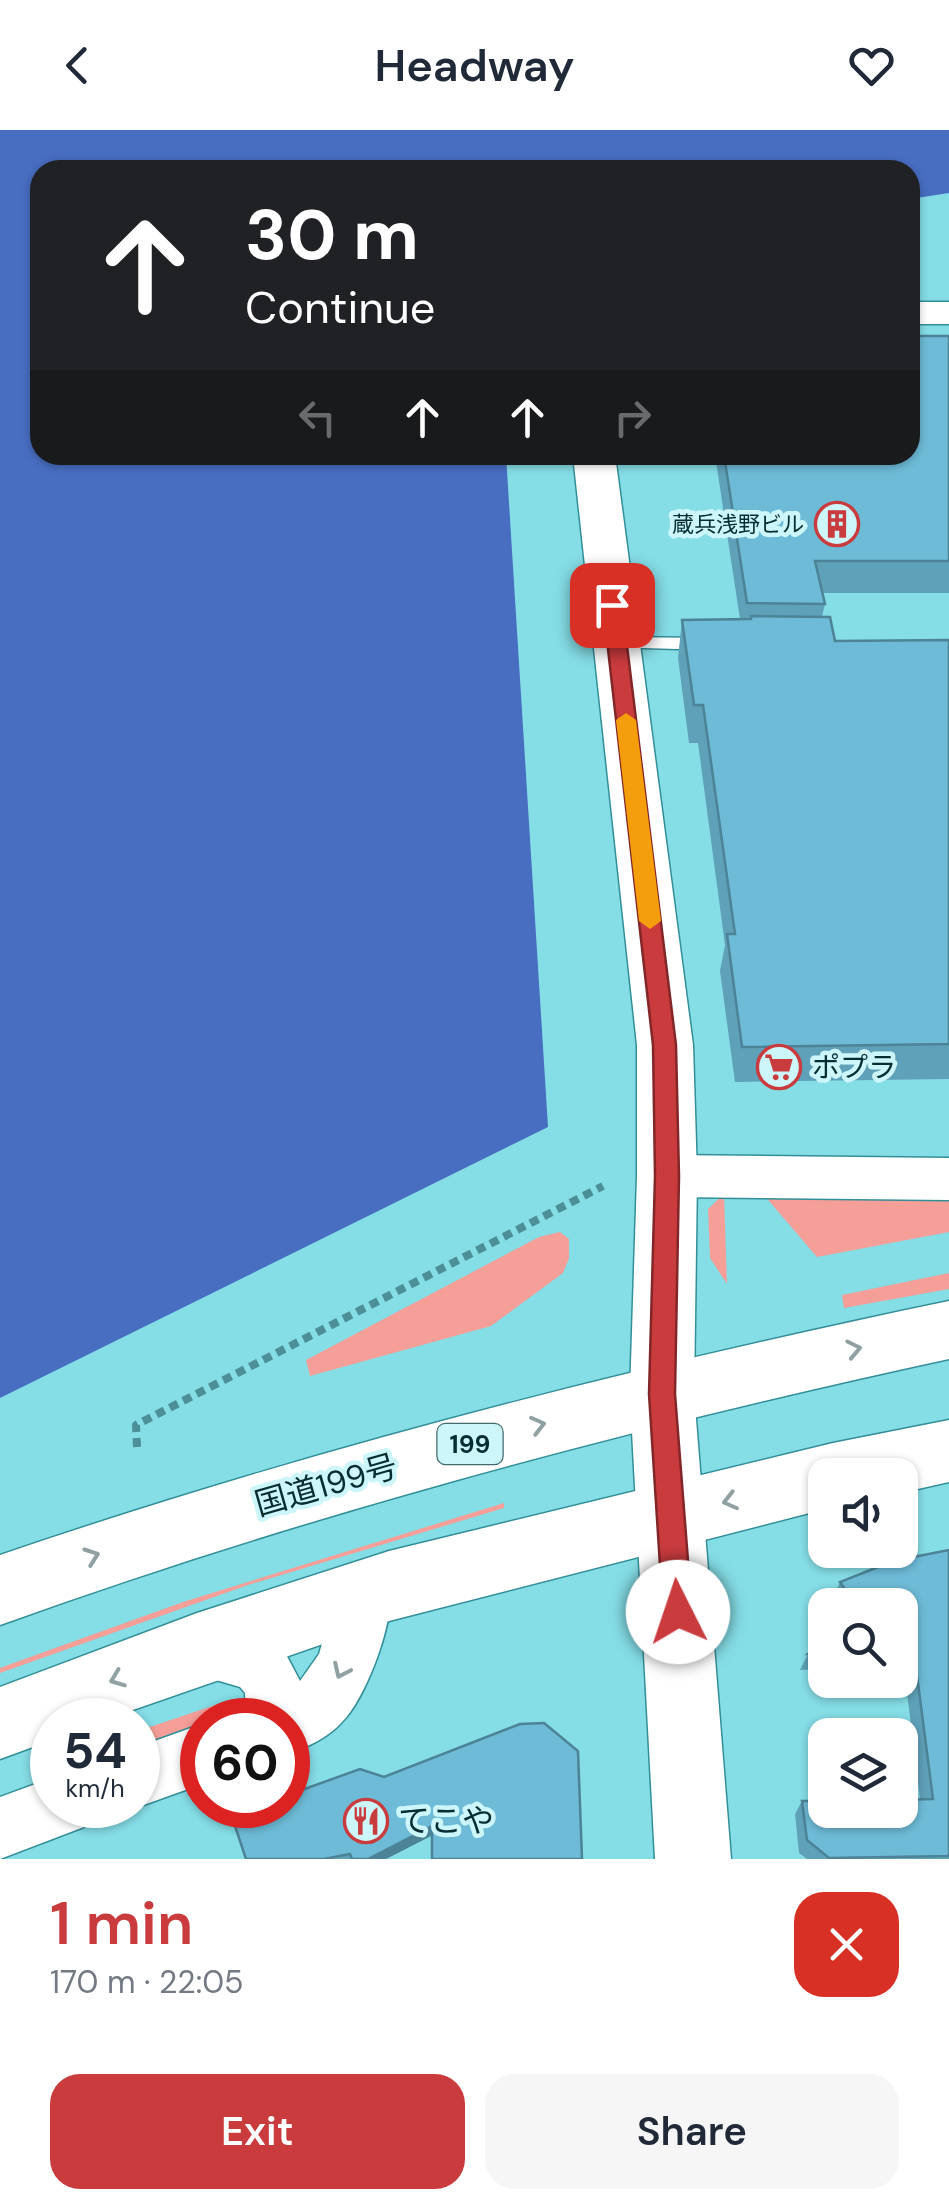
<!DOCTYPE html>
<html lang="en">
<head>
<meta charset="utf-8">
<style>
  body { margin:0; font-family:"DM Sans","Noto Sans JP",sans-serif; background:#f6f6f7; color:#1f2937; height:100vh; display:flex; flex-direction:column; font-size:38px; white-space:nowrap }
  * { box-sizing:border-box; margin:0 }
  p { font-size:32px; color:#747a83 }
  .icon { flex:none; width:55px; height:55px; fill:none; stroke:currentColor; stroke-width:2; stroke-linecap:round; stroke-linejoin:round }
  .map { position:relative; height:1729px; overflow:hidden }
  .details { display:flex; flex-direction:column; background:#fff; flex:1 }
  .details>* { flex:none }
  .top-card { position:absolute; left:30px; top:30px; width:890px; height:305px; border-radius:30px; box-shadow:0 2px 8px #0004; background:#202124; color:#fff; overflow:hidden }
  .tools { position:absolute; left:808px; top:1328px; display:grid; gap:20px }
  .tools a { display:grid; place-items:center; width:110px; height:110px; border-radius:20px; background:#fff; box-shadow:0 2px 8px #0004; font-size:50px }
  .speed { position:absolute; left:30px; top:1568px; display:flex; gap:20px; font-size:50px; font-weight:700; text-align:center }
  .speed>* { display:grid; place-content:center; width:130px; height:130px; border-radius:50%; background:#fff; box-shadow:0 2px 8px #0004; line-height:1 }
  .speed small { font-size:25px; font-weight:400 }
  .speed .limit { border:15px solid #d22; background:#fff; color:#111 }
  .pin { position:absolute; display:grid; place-items:center; width:85px; height:85px; color:#fff; margin:-42px; border-radius:20px; box-shadow:0 5px 15px #0006 }
  .me { position:absolute; width:110px; margin:-55px; rotate:356deg; stroke-linejoin:round; filter:drop-shadow(0 0 8px #0008) }
  .turn { display:flex; align-items:center; gap:35px; height:210px; padding:0 50px; font-size:45px }
  .turn .icon { width:130px; height:130px; stroke-width:2.5 }
  .turn b { display:block; font-size:70px; line-height:85px }
  .lanes { display:flex; align-items:center; height:95px; padding:0 50px; background:#0003; justify-content:center; gap:50px; direction:ltr }
  .lanes .off { opacity:.35 }
  .round { display:grid; place-items:center; flex:none; width:105px; height:105px; border-radius:30px; background:#f6f6f7 }
  .headline { display:flex; align-items:center; justify-content:space-between; height:170px; padding:0 50px }
  h1 { font-size:60px; font-weight:600; line-height:75px; color:#ca3b3e }
  .cta { display:flex; gap:20px; margin-top:auto; padding:20px 50px }
  .cta a { flex:1; height:115px; border-radius:30px; background:#ca3b3e; color:#fff; font-size:40px; font-weight:600; line-height:115px; text-align:center }
  .cta a+a { background:#f6f6f7; color:#1f2937 }
  header { display:flex; justify-content:space-between; align-items:center; height:130px; padding:0 50px; background:#fff; font-size:45px; font-weight:600 }
  .map>svg:first-child { display:block }
  .green { fill:#f69f99 }
  .water { fill:#486ec2 }
  .lines { fill:none; stroke-linecap:round; stroke-linejoin:round }
  .service-casing { stroke:#328f97; stroke-width:3 }
  .minor-casing { stroke:#328f97; stroke-width:3 }
  .tertiary-casing { stroke:#328f97; stroke-width:3 }
  .primary-casing { stroke:#328f97; stroke-width:3 }
  .trunk-casing { stroke:#328f97; stroke-width:3 }
  .path { stroke:#4d8f96; stroke-width:8; stroke-dasharray:9 6; stroke-linecap:butt }
  .service { fill:#fff; fill-rule:evenodd }
  .minor { fill:#fff; fill-rule:evenodd }
  .tertiary { fill:#fff; fill-rule:evenodd }
  .primary { fill:#fff; fill-rule:evenodd }
  .trunk { fill:#fff; fill-rule:evenodd }
  .wall { fill:#5fa1b9 }
  .shaded-wall { fill:#4d8396 }
  .building { fill:#6ebbd7; stroke:#4d8396; stroke-width:2.5 }
  .oneway { stroke:#8fa1a2 }
  .route { fill:#ca3b3e; stroke:#832628; stroke-width:2.5 }
  .slow { fill:#f59e0b }
  .labels { text-anchor:middle; stroke-width:9; stroke-linejoin:round; paint-order:stroke }
  .far-poi-label { font-size:22px; fill:#062e31; stroke:#cdf6fa; text-anchor:end }
  .shield { fill:#cdf6fa; stroke:#426a6d; stroke-width:2.5 }
  .shield-label { font-size:25px; font-weight:bold; fill:#062e31 }
  .poi-label { font-size:28px; fill:#062e31; stroke:#cdf6fa; text-anchor:start }
  .near-street-label { font-size:32px; fill:#062e31; stroke:#cdf6fa }
  .near-poi-label { font-size:32px; fill:#062e31; stroke:#cdf6fa; text-anchor:start }
</style>
</head>
<body>
<header><svg class="icon" aria-label="back" viewBox="0 0 24 24"><path d="M15 5l-7 7 7 7"/></svg>Headway<svg class="icon" aria-label="heart" viewBox="0 0 24 24"><path d="M12 20l-8-8c-3-5 5-10 8-4 3-6 11-1 8 4z"/></svg></header>
<div class="map">
<svg width="949" height="1729" viewBox="0 0 949 1729">
  <rect width="100%" height="100%" fill="#85dde6"/>
  <!-- green -->
  <path class="green" d="M724,1064L727,1154L710,1128L708,1079Z
    M763,1064L949,1066V1102L817,1127Z
    M560,1102L569,1109V1128L563,1143L491,1196L310,1246L306,1230L539,1107Z
    M949,1143V1159L844,1178L842,1165Z
    M504,1373V1378L248,1455L0,1543V1538L19,1531L186,1471Z
    M233,1569L238,1580L218,1590H202V1595L138,1617V1601Z"/>
  <!-- water -->
  <path class="water" d="M0,0H949V63L910,69V40H40V325H506L548,997L0,1268Z"/>
  <g class="lines">
    <defs>
      <path id="service" d="M617,507L711,508L720,514L711,520L610,517V509Z"/>
      <path id="minor" d="M667,1025L949,1028V1070L667,1067L650,1061L643,1046L650,1031Z
        M362,1436L382,1445C385,1451 390,1460 390,1467C391,1500 365,1569 342,1592C328,1608 307,1617 288,1624V1590H246L245,1563L240,1557L185,1541L177,1520L185,1499C218,1486 252,1496 281,1515L300,1551L319,1524L342,1445Z
        M202,1594V1654L138,1677L132,1675H138V1617Z
        M52,1648V1675H93L84,1697L0,1729V1667Z"/>
      <path id="tertiary" d="M910,172H949V194H910Z
        M573,325H615L693,915L697,1046L694,1264L685,1285L662,1294L639,1285L630,1264L637,1046V915Z"/>
      <path id="primary" d="M662,1234L685,1243L694,1264L731,1729H655L630,1264L639,1243Z"/>
      <path id="trunk" d="M949,1171V1229C627,1299 311,1383 0,1495V1425C311,1319 627,1238 949,1171Z
        M949,1290V1352L900,1363V1345H825V1379L389,1491L104,1590H52V1610L0,1629V1557L197,1483L389,1421L833,1313Z"/>
    </defs>
    <!-- service casing -->
    <use href="#service" class="service-casing"/>
    <!-- minor casing -->
    <use href="#minor" class="minor-casing"/>
    <!-- tertiary casing -->
    <use href="#tertiary" class="tertiary-casing"/>
    <!-- primary casing -->
    <use href="#primary" class="primary-casing"/>
    <!-- trunk casing -->
    <use href="#trunk" class="trunk-casing"/>
    <!-- path -->
    <path class="path" d="M137,1317L136,1295L603,1056"/>
    <!-- service -->
    <use href="#service" class="service"/>
    <!-- minor -->
    <use href="#minor" class="minor"/>
    <!-- tertiary -->
    <use href="#tertiary" class="tertiary"/>
    <!-- primary -->
    <use href="#primary" class="primary"/>
    <!-- trunk -->
    <use href="#trunk" class="trunk"/>
  </g>
  <!-- wall -->
  <path class="wall" d="M949,206V463H822L825,474L822,487L835,511L949,510V949L735,952L720,841L725,815L698,613H689L678,528L682,490L740,489L715,325H910Z
    M949,1420V1729H807L799,1723L795,1684L802,1671L920,1669L904,1538H900V1475H836L832,1469L840,1452Z
    M825,1510V1539L800,1540L808,1524Z
    M268,1675L432,1705L386,1729H246Z"/>
  <!-- shaded-wall -->
  <path class="shaded-wall" d="M432,1696L433,1705L386,1729H368Z"/>
  <!-- building -->
  <path class="building" d="M910,206H949V431H815L825,474L747,473L724,325H910Z
    M751,486L830,487L835,511L949,510V914L742,917L727,804H735L703,575H694L682,490L751,489Z
    M949,1420V1726L829,1728L807,1710L802,1671H825V1680H900V1670L933,1669L914,1522H900V1475H856L840,1452L893,1431Z
    M825,1510V1524H808Z
    M544,1593L578,1621L582,1729H432V1696L368,1729H352L350,1724L324,1729H246L234,1693L268,1675H288V1665L360,1639L384,1647L520,1594Z"/>
  <!-- one-way arrows -->
  <defs><path id="oneway-chevron" d="M-2-3.5L2.5 0L-2 3.5" fill="none" stroke-width="1.6" stroke-linecap="round" stroke-linejoin="round" transform="scale(2.5)"/></defs>
  <g class="oneway">
    <use href="#oneway-chevron" transform="translate(854 1219) rotate(-12)"/>
    <use href="#oneway-chevron" transform="translate(538 1295) rotate(-14)"/>
    <use href="#oneway-chevron" transform="translate(730 1371) rotate(166)"/>
    <use href="#oneway-chevron" transform="translate(92 1426) rotate(-20)"/>
    <use href="#oneway-chevron" transform="translate(341 1541) rotate(115)"/>
    <use href="#oneway-chevron" transform="translate(117 1549) rotate(159)"/>
  </g>
  <!-- route -->
  <path class="route" d="M612,469L622,475L676,915L679,1046L675,1264L692,1482L688,1492L678,1496L667,1492L663,1482L649,1264L655,1046L653,915L603,475Z"/>
  <!-- slow -->
  <path class="slow" d="M626,583L636,590L661,791L650,799L639,791L616,590Z"/>
  <!-- icons -->
  <defs>
    <symbol id="building-ring" viewBox="-11 -11 22 22"><circle r="9.5" fill="#cdf6fa" stroke="#ca3b3e" stroke-width="1.5"/><path d="M-4-6H4V6H1V3H-1V6H-4ZM-2.5-4.3h1.7v1.8h-1.7ZM.8-4.3h1.7v1.8H.8ZM-2.5-1h1.7V.8h-1.7ZM.8-1h1.7V.8H.8Z" fill="#ca3b3e"/></symbol>
    <symbol id="supermarket-ring" viewBox="-11 -11 22 22"><circle r="9.5" fill="#cdf6fa" stroke="#ca3b3e" stroke-width="1.5"/><path d="M-6-5.5h2.5l.6 2H6L4.5 2H-2.5L-4.4-4H-6ZM-1.5 3.2a1.3 1.3 0 1 0 .1 0ZM3 3.2a1.3 1.3 0 1 0 .1 0Z" fill="#ca3b3e"/></symbol>
    <symbol id="restaurant-ring" viewBox="-11 -11 22 22"><circle r="9.5" fill="#cdf6fa" stroke="#ca3b3e" stroke-width="1.5"/><path d="M-5-6h1v4h1v-4h1v4h1v-4h1v5L-1.5 .5V6h-2V.5L-5-1ZM5-6V6H3V1.5H1.5Q1.5-4 5-6Z" fill="#ca3b3e"/></symbol>
  </defs>
  <g fill-rule="evenodd">
    <use href="#building-ring" x="812" y="369" width="50" height="50"/>
    <use href="#supermarket-ring" x="754" y="912" width="50" height="50"/>
    <use href="#restaurant-ring" x="341" y="1666" width="50" height="50"/>
  </g>
  <g class="labels">
    <!-- far-poi labels -->
    <g class="far-poi-label">
      <text x="804" y="402">蔵兵浅野ビル</text>
    </g>
    <!-- shield labels -->
    <rect class="shield" x="437.5" y="1294" width="65" height="40" rx="8"/>
    <g class="shield-label">
      <text x="470" y="1323">199</text>
    </g>
    <!-- poi labels -->
    <g class="poi-label">
      <text x="812" y="947">ポプラ</text>
    </g>
    <!-- near-street labels -->
    <g class="near-street-label">
      <text transform="translate(326 1355) rotate(-16)" y="11">国道199号</text>
    </g>
    <!-- near-poi labels -->
    <g class="near-poi-label">
      <text x="398" y="1702">てこや</text>
    </g>
  </g>
</svg>
<div class="tools">
<a><svg class="icon" aria-label="sound" viewBox="0 0 24 24"><path d="M4 9h4l5-4v14l-5-4H4zM17 9q2 3 0 6"/></svg></a>
<a><svg class="icon" aria-label="search" viewBox="0 0 24 24"><circle cx="10" cy="10" r="6"/><path d="M15 15l6 6"/></svg></a>
<a><svg class="icon" aria-label="layers" viewBox="0 0 24 24"><path d="M12 4l9 5-9 5-9-5zM3 14l9 5 9-5"/></svg></a>
</div>
<div class="speed"><div>54<small>km/h</small></div><div class="limit">60</div></div>
<div class="pin" style="left:612px;top:475px;background:#d93025"><svg class="icon" aria-label="arrive" viewBox="0 0 24 24"><path d="M6 21V4h12l-3 4 3 4H6"/></svg></div>
<svg class="me" style="left:678px;top:1482px" viewBox="-20 -20 40 40"><circle r="19" fill="#fff"/><path d="M0-13L10 11 0 6-10 11z" fill="#ca3b3e"/></svg>
<div class="top-card">
<div class="turn"><svg class="icon" aria-label="ahead" viewBox="0 0 24 24"><path d="M12 20V5M6 11l6-6 6 6"/></svg><div><b>30 m</b>Continue</div></div>
<div class="lanes"><svg class="icon off" aria-label="left" viewBox="0 0 24 24"><path d="M17 20v-9H6M10 6l-5 5 5 5"/></svg><svg class="icon" aria-label="ahead" viewBox="0 0 24 24"><path d="M12 20V5M6 11l6-6 6 6"/></svg><svg class="icon" aria-label="ahead" viewBox="0 0 24 24"><path d="M12 20V5M6 11l6-6 6 6"/></svg><svg class="icon off" aria-label="right" viewBox="0 0 24 24"><path d="M7 20v-9h11M14 6l5 5-5 5"/></svg></div>
</div>
</div>
<section class="details">
<div class="headline"><div><h1>1 min</h1><p>170 m · 22:05</p></div><a class="round" style="background:#d93025;color:#fff"><svg class="icon" aria-label="close" viewBox="0 0 24 24"><path d="M6 6l12 12M18 6L6 18"/></svg></a></div>
<div class="cta"><a>Exit</a><a>Share</a></div>
</section>
</body>
</html>
